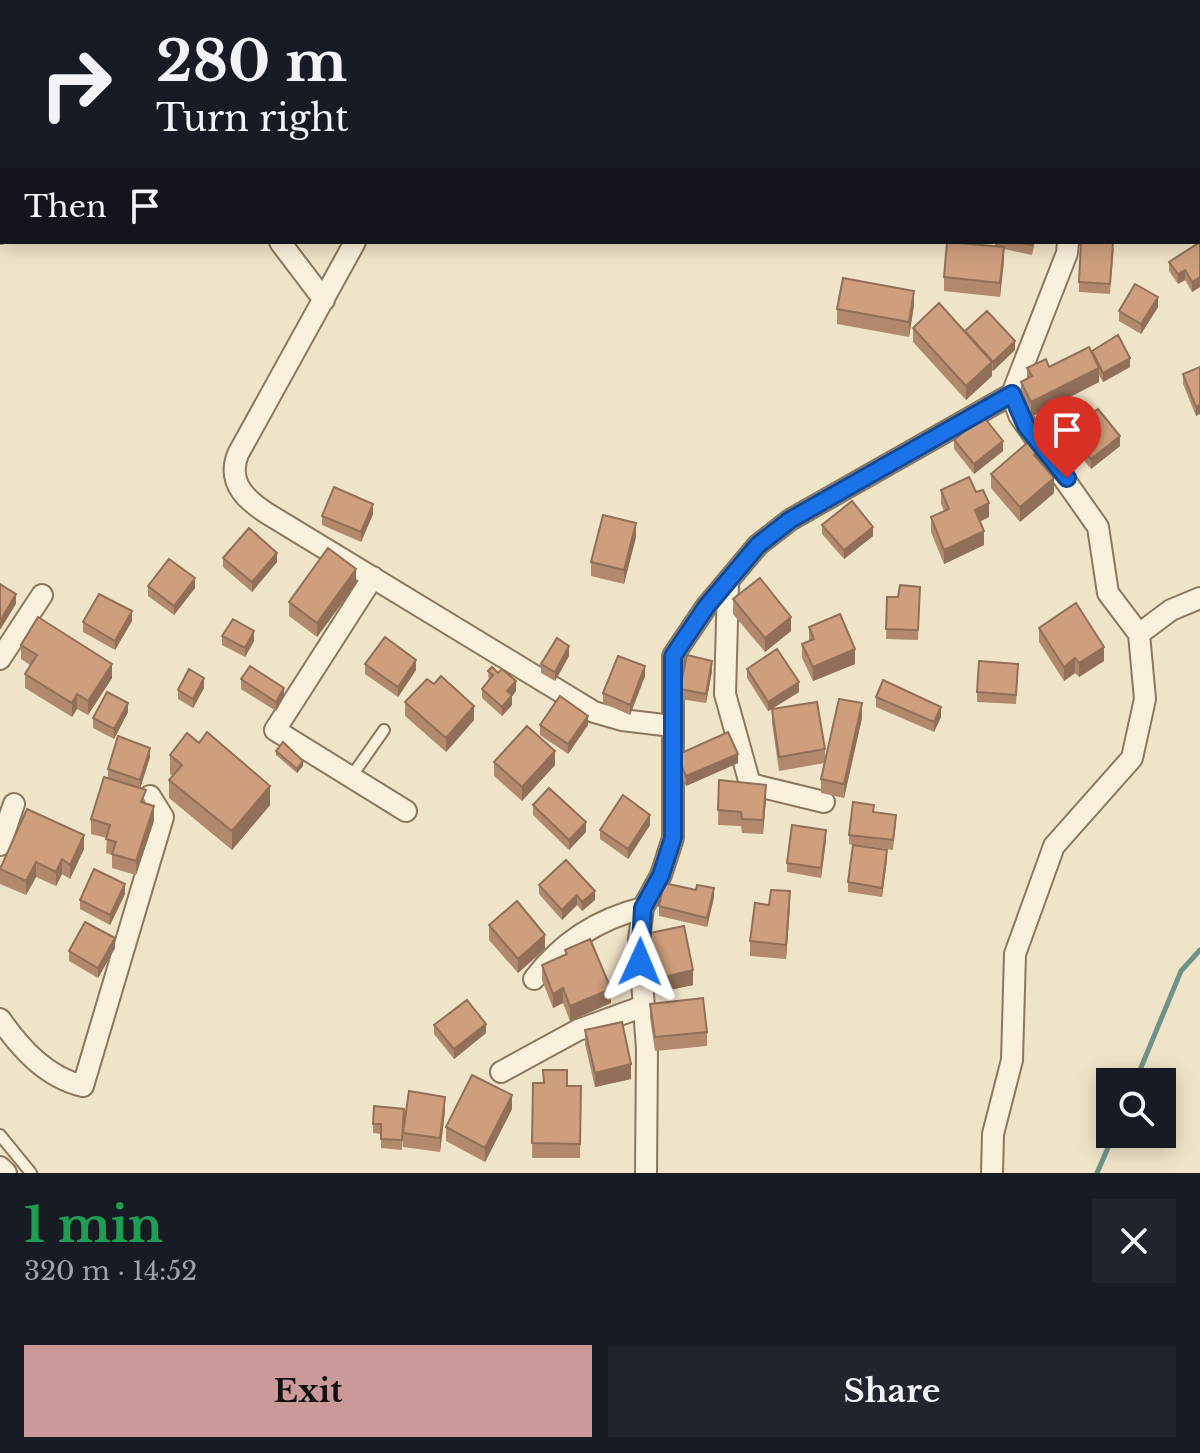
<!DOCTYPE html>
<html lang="en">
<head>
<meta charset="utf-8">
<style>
  body { margin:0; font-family:"Libre Baskerville",serif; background:#20242c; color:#f1f3f6; height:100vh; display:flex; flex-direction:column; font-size:30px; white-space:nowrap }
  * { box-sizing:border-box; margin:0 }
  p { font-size:26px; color:#9ea1a6 }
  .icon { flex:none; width:44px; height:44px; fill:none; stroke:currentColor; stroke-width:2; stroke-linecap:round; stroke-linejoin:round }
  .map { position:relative; height:1173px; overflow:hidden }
  .side { display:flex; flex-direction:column; background:#171b24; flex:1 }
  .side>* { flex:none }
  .banner { position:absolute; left:0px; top:0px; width:1200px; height:244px; box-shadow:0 4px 20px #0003; background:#171b24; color:#f1f3f6; overflow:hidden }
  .tools { position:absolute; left:1096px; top:1068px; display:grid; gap:16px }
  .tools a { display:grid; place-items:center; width:80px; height:80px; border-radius:0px; background:#171b24; box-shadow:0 4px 20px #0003; font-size:40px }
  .pin { position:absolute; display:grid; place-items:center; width:68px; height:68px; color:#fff; margin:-82px -34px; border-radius:50% 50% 50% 0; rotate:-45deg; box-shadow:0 0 8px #0007 }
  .pin .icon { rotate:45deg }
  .me { position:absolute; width:88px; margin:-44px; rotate:1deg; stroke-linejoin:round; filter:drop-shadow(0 0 6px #0008) }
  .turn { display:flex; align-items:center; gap:28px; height:168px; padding:0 24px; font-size:36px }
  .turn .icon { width:104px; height:104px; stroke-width:2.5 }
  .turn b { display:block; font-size:56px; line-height:68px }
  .then { display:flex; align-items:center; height:76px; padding:0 24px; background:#0003; gap:16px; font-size:30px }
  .round { display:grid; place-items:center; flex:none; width:84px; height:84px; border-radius:0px; background:#20242c }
  .head { display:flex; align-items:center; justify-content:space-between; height:136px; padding:0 24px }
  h1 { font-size:48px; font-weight:700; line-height:60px; color:#1e9e55 }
  .button { display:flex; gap:16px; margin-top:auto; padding:16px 24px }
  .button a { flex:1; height:92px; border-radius:0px; background:#cc999b; color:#111; font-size:32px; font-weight:700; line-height:92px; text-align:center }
  .button a+a { background:#20242c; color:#f1f3f6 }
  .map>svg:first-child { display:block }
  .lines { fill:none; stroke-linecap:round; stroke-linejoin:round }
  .stream { stroke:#6f938a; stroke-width:5 }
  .lane-casing { stroke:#8d765c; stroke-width:14 }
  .street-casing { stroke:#8d765c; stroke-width:24 }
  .lane { stroke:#faf1dc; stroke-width:10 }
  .street { stroke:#faf1dc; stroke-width:20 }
  .wall { fill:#b2896c }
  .shaded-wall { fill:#916f58 }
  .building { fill:#cf9f7d; stroke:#916f58; stroke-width:2 }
  .route-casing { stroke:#114b97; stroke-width:20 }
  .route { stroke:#1a73e8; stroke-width:14 }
</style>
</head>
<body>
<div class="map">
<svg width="1200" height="1173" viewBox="0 0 1200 1173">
  <rect width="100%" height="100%" fill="#f0e4c8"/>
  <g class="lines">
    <!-- stream -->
    <path class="stream" d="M17,2L18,0
      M874,2L875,0
      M0,26L2,24
      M1135,1082L1181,971L1200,950
      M1097,1173L1114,1134"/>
    <defs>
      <path id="lane" d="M351,777L384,730
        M0,1135L31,1173"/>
      <path id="street" d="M88,0L90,2
        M201,0V2
        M483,2L485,0
        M1107,2L1108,0
        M1198,182L1200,181
        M0,233L2,226
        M280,242L324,300
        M355,242L238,454C226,484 248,502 273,517L594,712L622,720L672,726
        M1068,242L1067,253L1012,394L1019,415L1098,527L1108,593L1139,634L1171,610L1200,598
        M373,577L275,730L406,811
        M728,585L725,694L750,784L824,802
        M0,659L42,595
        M0,845L14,804
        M534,979C562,942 598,919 643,908
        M0,1019C21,1049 46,1077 83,1086L163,817L150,796
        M501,1072L578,1030L644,1006
        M0,1167L6,1173
        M646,1173L647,1049L639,940L643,908L661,875L673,838V656L706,607L758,545L790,520L1012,394
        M992,1173L993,1134L1012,1060L1015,954L1054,846L1132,758L1145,699L1139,634"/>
    </defs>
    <!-- lane casing -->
    <use href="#lane" class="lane-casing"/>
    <!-- street casing -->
    <use href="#street" class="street-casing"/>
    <!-- lane -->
    <use href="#lane" class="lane"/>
    <!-- street -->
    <use href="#street" class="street"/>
  </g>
  <!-- wall -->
  <path class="wall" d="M568,0H589L588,2H573Z
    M2,119V174L0,173V123Z
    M995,242H1035L1032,255L1004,249L1000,297L944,291V277L995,247Z
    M1200,242V287L1192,292L1185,280L1178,284L1169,271V262Z
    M1114,248L1110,294L1079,292V282Z
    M914,305L909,337L837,324V309Z
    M1158,307L1141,334L1119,321V311Z
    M913,328L965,332L1015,350L993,371L992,370V376L966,400L913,342Z
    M1092,353L1130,367L1103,382L1099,375V382L1031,417L1021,397V382L1027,379V368L1049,367Z
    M1200,367L1196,416L1183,384V374Z
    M1069,432L1120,446L1091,469L1069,442Z
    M954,440L1003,451L974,474L954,449Z
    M1043,462L1041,464L1054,493L1020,522L991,488V474Z
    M941,490L989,517L980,521L984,545L944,564L931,532V517L944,511L941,504Z
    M373,514L361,542L322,525V516Z
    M822,525L873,536L844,559L822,534Z
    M636,537L624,584L591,576V562Z
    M223,558L277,562L252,592L223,567Z
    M356,584L317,637L289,616V602Z
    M148,586L195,588L174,615L148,596Z
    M920,587L918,640L886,639L887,597H898Z
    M733,599L791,631L765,652L733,614Z
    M132,621L115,650L83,632V622Z
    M809,627L855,664L813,681L802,658V644L809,641Z
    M1039,628L1104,661L1079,677L1075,673L1064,681L1039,642Z
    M222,636L254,641L245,657L222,645Z
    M21,645L112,678L88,715L77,709L72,717L25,688V674L30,665L21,659Z
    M569,656L555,681L541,673V664Z
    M365,664L416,670L398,697L365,674Z
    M747,669L799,692L772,709L825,749V763L779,771L772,723V709L768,711L747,678Z
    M488,671L516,691L512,696V705L502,716L482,698V689L489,681Z
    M712,671L706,703L680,699V689Z
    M1018,673L1016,704L977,702V692Z
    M645,676L630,715L603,703V693Z
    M241,679L284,697L276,711L241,689Z
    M204,688L193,708L178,699V690Z
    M876,697L941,717L934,732L876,707Z
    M405,702L474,720L446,752L405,716Z
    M128,712L114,739L93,728V718Z
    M862,718L844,798L821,793V779Z
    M540,725H588L568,754L540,735Z
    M199,743L270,805L232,850L169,798V780L173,776L170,774V755Z
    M276,751L303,766L297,773L276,755Z
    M677,755L738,763L686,786L677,765Z
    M150,757L140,788L146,803L154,821L136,875L112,868V855L106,853L107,838L91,834V819L108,778V769Z
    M494,762L555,765L522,801L494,776Z
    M719,780L766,799L763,834L742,833L741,826L718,825Z
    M533,805L586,832L569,850L533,815Z
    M874,812L896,824L893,850L858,845L887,860L882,897L848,892V882L853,845L849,844V835Z
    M650,825L628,859L600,839V830Z
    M826,840L821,878L787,872V863Z
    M84,849L70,879L62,874L56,886L36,877L26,895L0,884V869Z
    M539,885L595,900L582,911L577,905L562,920L539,894Z
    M125,894L110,925L80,909V900Z
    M714,897L707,927L659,916V906Z
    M769,905L790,906L786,959L750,956V941Z
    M489,925L545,949L518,973L489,940Z
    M650,933L693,985L660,992L650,947Z
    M115,948L98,978L69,961V951Z
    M565,950L611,1003L570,1021L563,1003L553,1008L542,980V965L565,955Z
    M650,1004L707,1032V1046L655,1051L650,1018Z
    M434,1025L486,1033L454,1059L434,1034Z
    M585,1030L631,1079L595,1087L585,1044Z
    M533,1083L581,1086L580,1158H532Z
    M404,1109V1131L445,1111L440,1152L403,1147V1135L402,1150L381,1148V1134L373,1133V1124Z
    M512,1109L485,1162L446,1141V1127Z"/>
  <!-- shaded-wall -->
  <path class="shaded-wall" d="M265,0H277L274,2H262Z
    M2,75V89L0,93V79Z
    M1004,247V262L1000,297V283Z
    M1185,270V280L1178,284V274Z
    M1200,277V287L1192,292V282Z
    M914,291V305L909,337V322Z
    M1158,297V307L1141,334V324Z
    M1015,341V350L993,371V362Z
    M1130,358V367L1103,382V373Z
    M992,362V376L966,400V386Z
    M1099,368V382L1031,417V402Z
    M1200,405V414L1196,416V407Z
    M1120,436V446L1091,469V459Z
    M1003,441V451L974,474V464Z
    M1043,448V462L1034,470V455Z
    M1054,478V493L1020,522V507Z
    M989,503V517L975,524V510Z
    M373,504V514L361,542V532Z
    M636,523V537L624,584V570Z
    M873,527V536L844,559V550Z
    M984,531V545L944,564V550Z
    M277,553V562L252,592V582Z
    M356,569V584L317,637V623Z
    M195,578V588L174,615V606Z
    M16,594V604L0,630V621Z
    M132,611V621L115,650V641Z
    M791,617V631L765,652V638Z
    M254,631V641L245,657V648Z
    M569,646V656L555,681V672Z
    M1104,647V661L1079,677V663Z
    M855,649V664L813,681V667Z
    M1075,658V673L1064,681V667Z
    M416,660V670L398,697V687Z
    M712,661V671L706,703V694Z
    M112,664V678L88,715V701Z
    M645,666V676L630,715V705Z
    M204,678V688L193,708V699Z
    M516,681V691L512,696V705L502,716V707L507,691Z
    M799,682V692L768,711V702Z
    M284,688V697L276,711V702Z
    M77,694V709L72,717V703Z
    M128,703V712L114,739V729Z
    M862,703V718L844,798V784Z
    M474,706V720L446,752V738Z
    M941,707V717L934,732V722Z
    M588,716V725L568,754V744Z
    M150,748V757L140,789V780Z
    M555,751V765L522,801V787Z
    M738,754V763L686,786V776Z
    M303,761V766L297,773V769Z
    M766,785V799L763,834V820Z
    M270,786V805L232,850V831Z
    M154,806V821L136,875V861Z
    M650,815V825L628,859V849Z
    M586,822V832L569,850V840Z
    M826,830V840L821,878V868Z
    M84,835V849L70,879V865Z
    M887,850V860L882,897V888Z
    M62,859V874L56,886V872Z
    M36,862V877L26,895V881Z
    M125,884V894L110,925V915Z
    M714,888V897L707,927V918Z
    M595,891V900L582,911V902Z
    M790,891V906L786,959V945Z
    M577,895V905L562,920V910Z
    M545,935V949L518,973V959Z
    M115,938V948L98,978V968Z
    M693,970V985L660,992V978Z
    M563,988V1003L553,1008V994Z
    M611,989V1003L570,1021V1006Z
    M486,1024V1033L454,1059V1049Z
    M631,1064V1079L595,1087V1073Z
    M512,1095V1109L485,1162V1148Z
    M445,1097V1111L440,1152V1138Z"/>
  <!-- building -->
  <path class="building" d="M119,0H166L168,2H117Z
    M251,0H265L262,2H252Z
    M522,0H541L543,2H519Z
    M2,27V49L0,47V28Z
    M0,52L2,53V75L0,79Z
    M2,119V160L0,159V123Z
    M947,242L1004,247L1000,283L944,277Z
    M1016,242H1033L1032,245Z
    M1081,242H1113L1110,284L1079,282Z
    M1200,242V277L1192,282L1185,270L1178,274L1169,262Z
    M843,278L914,291L909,322L837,309Z
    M1135,284L1158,297L1141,324L1119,311Z
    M939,303L992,362L966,386L913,328Z
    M987,311L1015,341L993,362L965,331Z
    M1118,335L1130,358L1103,373L1092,351Z
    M1089,347L1099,368L1031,402L1021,382L1032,376L1027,368L1046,359L1049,367Z
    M1200,367V405L1196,407L1183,374Z
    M1098,409L1120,436L1091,459L1069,432Z
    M983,416L1003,441L974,464L954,440Z
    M1034,437L1043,448L1034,455L1054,478L1020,507L991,474Z
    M969,477L976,492L983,490L989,503L975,510L984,531L944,550L931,517L949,509L941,490Z
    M334,487L373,504L361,532L322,516Z
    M852,501L873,527L844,550L822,525Z
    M603,515L636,523L624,570L591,562Z
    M249,528L277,553L252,582L223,558Z
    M328,548L356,569L317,623L289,602Z
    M169,559L195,578L174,606L148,586Z
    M760,578L791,617L765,638L733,599Z
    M0,584L16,594L0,621Z
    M900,585L920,587L918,630L886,629L887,597H898Z
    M99,594L132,611L115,641L83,622Z
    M1076,603L1104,647L1079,663L1075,658L1064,667L1039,628Z
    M840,614L855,649L813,667L802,644L814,639L809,627Z
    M38,617L112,664L88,701L77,694L72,703L25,674L37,655L21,645Z
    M233,619L254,631L245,648L222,636Z
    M385,637L416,660L398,687L365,664Z
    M557,638L569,646L555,672L541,664Z
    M777,649L799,682L768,702L747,669Z
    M687,655L712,661L706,694L680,689Z
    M618,656L645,666L630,705L603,693Z
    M979,661L1018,664L1016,695L977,692Z
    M250,666L284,688L276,702L241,679Z
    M492,667L498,673L502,669L516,681L507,691L512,695L502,707L482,689L493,675L488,671Z
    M189,669L204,678L193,699L178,690Z
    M441,676L474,706L446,738L405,702L427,679L434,684Z
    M883,680L941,707L934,722L876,697Z
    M107,692L128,703L114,729L93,718Z
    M560,696L588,716L568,744L540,725Z
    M839,699L862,703L844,784L821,779Z
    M817,702L825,749L779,757L772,709Z
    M527,726L555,751L522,787L494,762Z
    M207,732L270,786L232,831L169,780L182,765L170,755L187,733L199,743Z
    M728,732L738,754L686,776L677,755Z
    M118,736L150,748L140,780L108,769Z
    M283,742L303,761L297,769L276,751Z
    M104,777L146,790L141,802L154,806L136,861L112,854L116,842L106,839L110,825L91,819Z
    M719,780L766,785L763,820L742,819L741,812L718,810Z
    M549,788L586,822L569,840L533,805Z
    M623,795L650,815L628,849L600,830Z
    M853,802L874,805L873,812L896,815L893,840L849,835Z
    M27,809L84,835L70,865L62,859L56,872L36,862L26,881L0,869Z
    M792,825L826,830L821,868L787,863Z
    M853,845L887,850L882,888L848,882Z
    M566,860L595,891L582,902L577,895L562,910L539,885Z
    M94,869L125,884L110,915L80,900Z
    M664,883L696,890L697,885L714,888L707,918L659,906Z
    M771,890L790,891L786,945L750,941L755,903L769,905Z
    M517,901L545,935L518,959L489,925Z
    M85,922L115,938L98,968L69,951Z
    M684,926L693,970L660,978L650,933Z
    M590,939L611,989L570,1006L563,988L553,994L542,965L567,954L565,950Z
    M703,998L707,1032L655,1037L650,1004Z
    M467,1000L486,1024L454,1049L434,1025Z
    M622,1022L631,1064L595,1073L585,1030Z
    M543,1070H567V1086H581L580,1144L532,1143L533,1083H544Z
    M472,1075L512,1095L485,1148L446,1127Z
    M409,1091L445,1097L440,1138L403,1133Z
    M374,1106L404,1109L402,1140L381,1139V1124H373Z"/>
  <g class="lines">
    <defs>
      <path id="route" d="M640,962L643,908L661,875L673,838V656L706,607L758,545L790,520L1012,394L1026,426L1067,478"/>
    </defs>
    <!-- route casing -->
    <use href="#route" class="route-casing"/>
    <!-- route -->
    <use href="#route" class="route"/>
  </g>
</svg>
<div class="tools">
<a><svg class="icon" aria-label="search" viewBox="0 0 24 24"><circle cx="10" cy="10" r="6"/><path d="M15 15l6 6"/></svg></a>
</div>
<div class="pin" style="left:1067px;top:478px;background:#d93025"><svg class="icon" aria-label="arrive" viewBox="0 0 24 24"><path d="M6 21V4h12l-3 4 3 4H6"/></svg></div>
<svg class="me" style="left:640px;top:962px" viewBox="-20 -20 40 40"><path d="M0-17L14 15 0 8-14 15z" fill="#1a73e8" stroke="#fff" stroke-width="4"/></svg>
<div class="banner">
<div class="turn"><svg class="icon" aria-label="right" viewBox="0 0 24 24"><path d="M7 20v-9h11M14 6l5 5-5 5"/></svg><div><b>280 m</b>Turn right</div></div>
<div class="then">Then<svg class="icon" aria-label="arrive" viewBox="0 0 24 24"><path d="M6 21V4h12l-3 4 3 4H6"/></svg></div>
</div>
</div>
<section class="side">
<div class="head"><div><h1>1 min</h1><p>320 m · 14:52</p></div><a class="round"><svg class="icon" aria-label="close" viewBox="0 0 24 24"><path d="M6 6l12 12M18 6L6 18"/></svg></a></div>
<div class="button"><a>Exit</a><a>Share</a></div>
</section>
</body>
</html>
